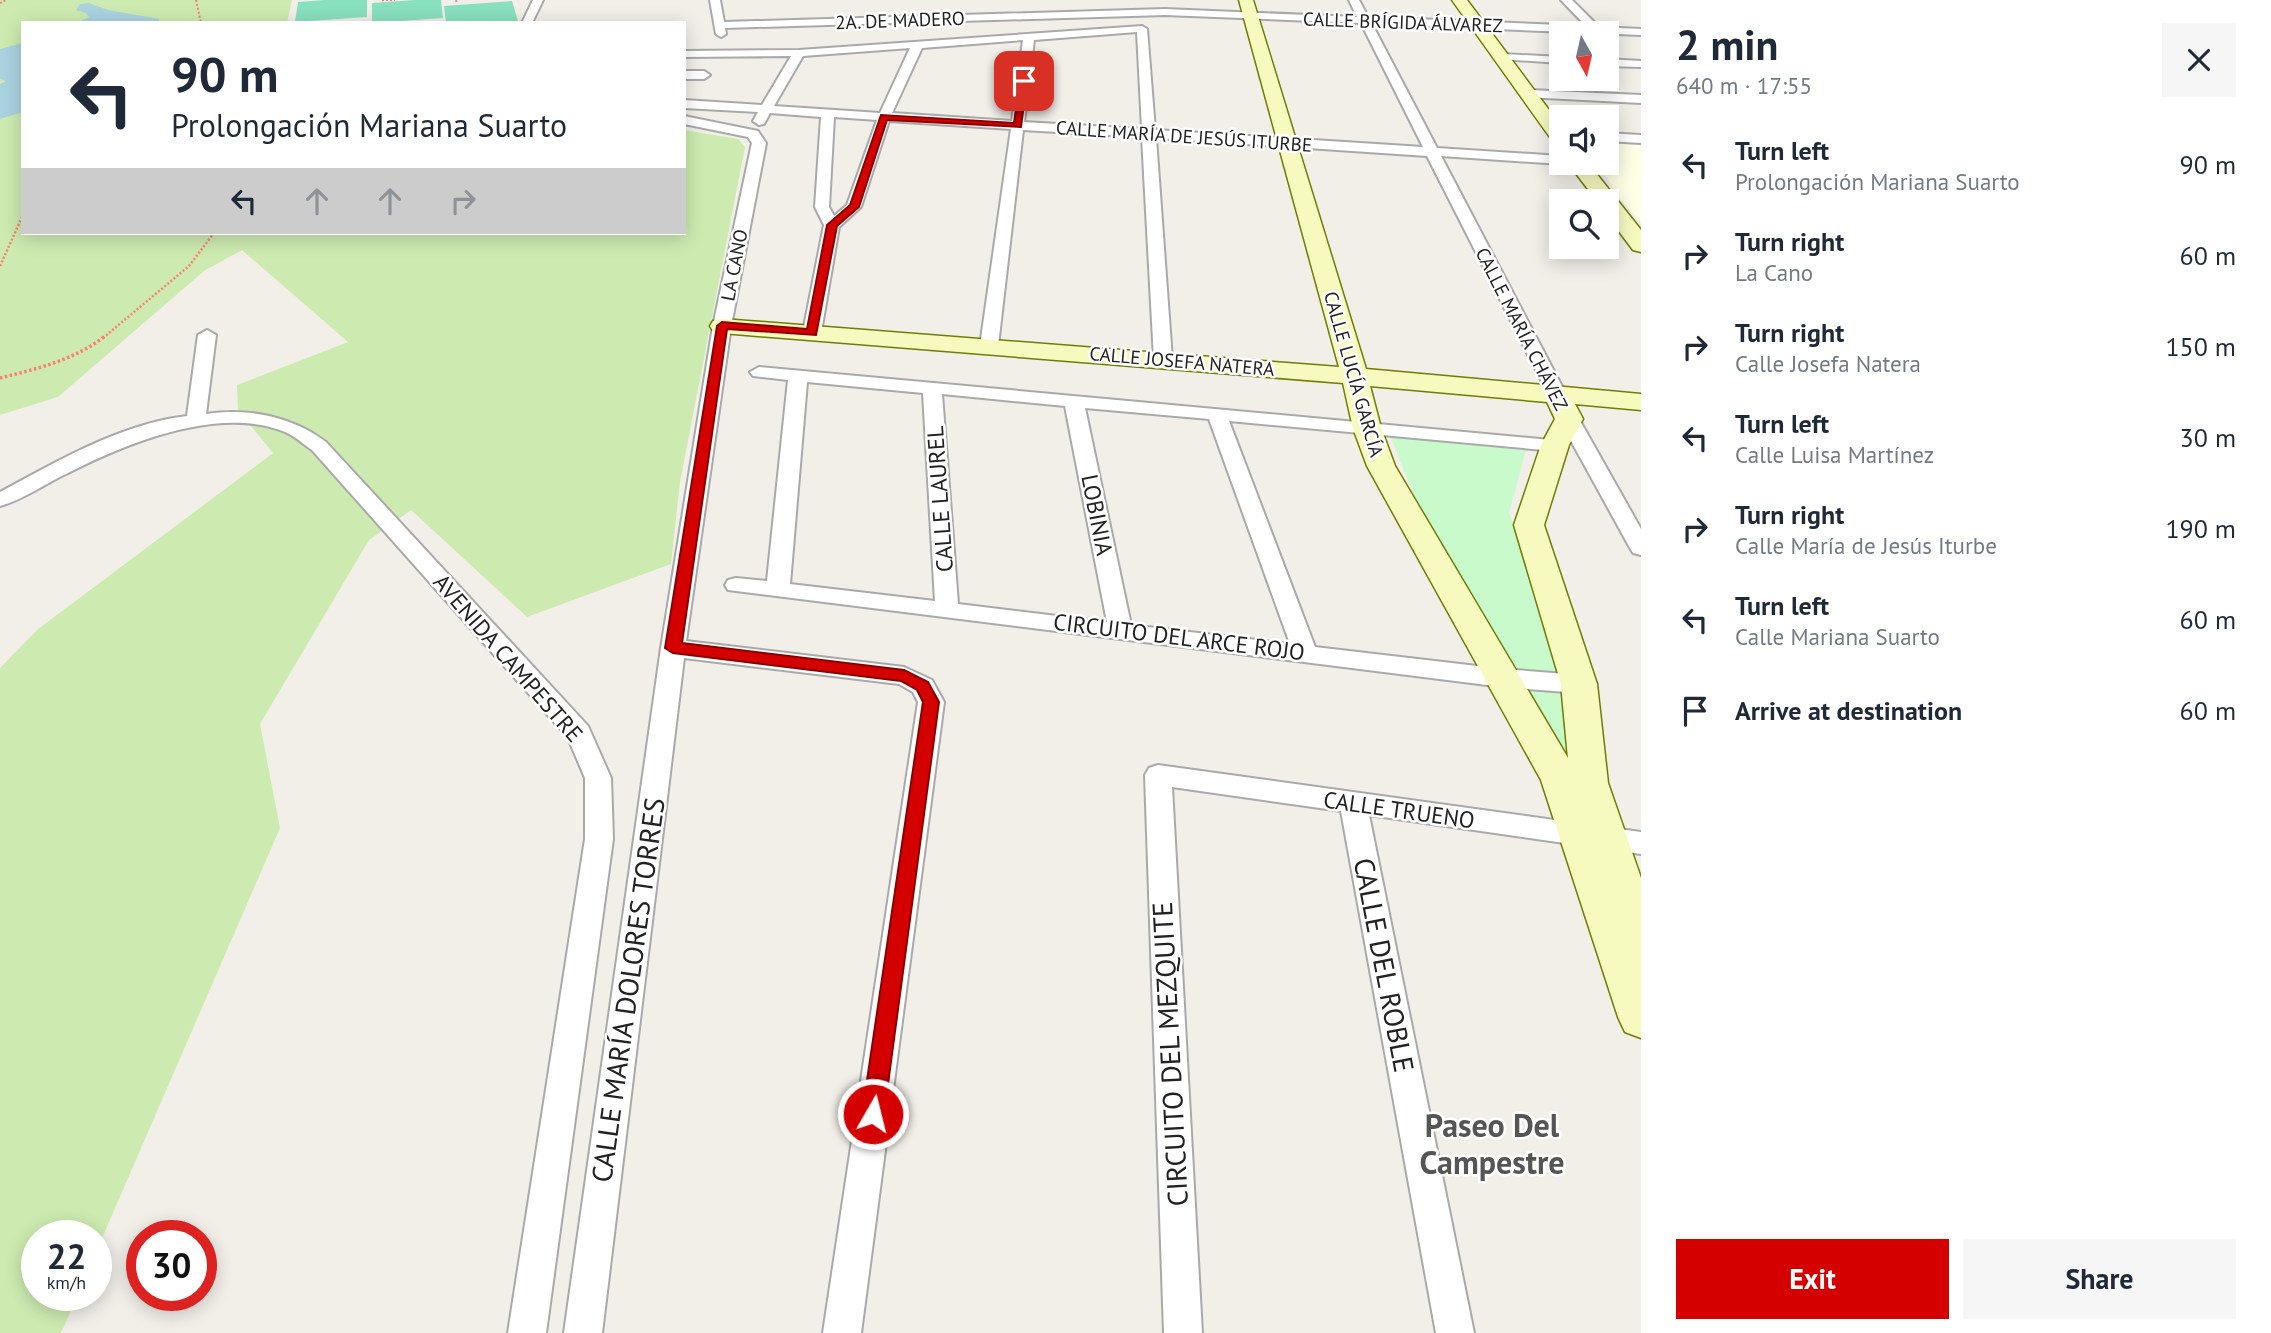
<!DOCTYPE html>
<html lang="en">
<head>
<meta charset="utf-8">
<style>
  body { margin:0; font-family:"PT Sans",sans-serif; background:#f6f6f7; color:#1f2937; height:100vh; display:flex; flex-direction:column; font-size:26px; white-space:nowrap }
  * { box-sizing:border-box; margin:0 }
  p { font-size:23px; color:#747a83 }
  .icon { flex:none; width:38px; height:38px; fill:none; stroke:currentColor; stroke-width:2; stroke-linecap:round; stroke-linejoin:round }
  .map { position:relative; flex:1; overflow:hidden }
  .details { display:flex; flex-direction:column; background:#fff; width:630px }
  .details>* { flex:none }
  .hud { position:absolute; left:21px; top:21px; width:665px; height:214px; border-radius:0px; box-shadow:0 4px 18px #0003; background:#fff; color:#1f2937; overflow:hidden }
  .needle { width:46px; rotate:172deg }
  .controls { position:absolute; left:1549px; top:21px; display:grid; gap:14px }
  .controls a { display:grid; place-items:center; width:70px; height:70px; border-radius:0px; background:#fff; box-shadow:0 4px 18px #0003; font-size:35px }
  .speed { position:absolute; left:21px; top:1220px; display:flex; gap:14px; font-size:35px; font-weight:700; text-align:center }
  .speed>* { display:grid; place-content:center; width:91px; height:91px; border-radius:50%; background:#fff; box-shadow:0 4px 18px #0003; line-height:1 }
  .speed small { font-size:18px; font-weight:400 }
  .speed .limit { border:10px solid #d22; background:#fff; color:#111 }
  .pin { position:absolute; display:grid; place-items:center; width:60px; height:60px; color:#fff; margin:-30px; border-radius:14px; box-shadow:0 4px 10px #0006 }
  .me { position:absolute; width:77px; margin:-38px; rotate:8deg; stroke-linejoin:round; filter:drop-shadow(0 0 5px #0008) }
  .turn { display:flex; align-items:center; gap:24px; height:147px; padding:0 35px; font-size:32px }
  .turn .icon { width:91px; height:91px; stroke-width:2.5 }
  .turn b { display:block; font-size:49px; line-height:60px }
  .lanes { display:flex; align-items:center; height:66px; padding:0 35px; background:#0003; justify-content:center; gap:35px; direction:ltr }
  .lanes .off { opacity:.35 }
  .round { display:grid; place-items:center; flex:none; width:74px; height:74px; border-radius:0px; background:#f6f6f7 }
  .overview { display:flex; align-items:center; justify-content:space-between; height:119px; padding:0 35px }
  h1 { font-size:42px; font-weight:800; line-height:52px }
  .cta { display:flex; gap:14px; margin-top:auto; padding:14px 35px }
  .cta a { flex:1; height:80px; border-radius:0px; background:#d40000; color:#fff; font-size:28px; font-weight:800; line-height:80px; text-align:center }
  .cta a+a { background:#f6f6f7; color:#1f2937 }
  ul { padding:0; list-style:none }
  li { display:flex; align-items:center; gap:21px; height:91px; padding:0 35px }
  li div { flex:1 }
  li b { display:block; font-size:26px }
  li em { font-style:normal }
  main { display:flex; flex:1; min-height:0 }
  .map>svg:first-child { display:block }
  .education { fill:#ffffe5 }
  .grass { fill:#cdebb0 }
  .park { fill:#c8facc }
  .pitch { fill:#88e0be }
  .water { fill:#aad3df }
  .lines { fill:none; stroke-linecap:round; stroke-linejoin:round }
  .street-casing { stroke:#a9a9a9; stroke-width:4 }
  .secondary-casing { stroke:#707d05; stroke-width:3 }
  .path-far2 { stroke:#fa8072; stroke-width:2; stroke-dasharray:2 2; stroke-linecap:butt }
  .path-far1 { stroke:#fa8072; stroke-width:2.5; stroke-dasharray:2 2; stroke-linecap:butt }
  .path { stroke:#fa8072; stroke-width:3.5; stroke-dasharray:2.5 2.5; stroke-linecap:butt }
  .street { fill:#fff; fill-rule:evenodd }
  .secondary { fill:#f7fabf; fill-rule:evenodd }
  .route { fill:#d40000; stroke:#8a0000; stroke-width:2 }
  .labels { text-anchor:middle; stroke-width:5; stroke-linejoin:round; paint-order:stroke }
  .far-street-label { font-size:19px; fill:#222; stroke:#fff }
  .street-label { font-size:23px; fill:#222; stroke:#fff }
  .near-street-label { font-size:28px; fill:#222; stroke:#fff }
  .near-quarter-label { font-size:32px; font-weight:bold; fill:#555; stroke:#fff }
</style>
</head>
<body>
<main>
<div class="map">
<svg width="1641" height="1333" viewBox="0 0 1641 1333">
  <rect width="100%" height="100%" fill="#f2efe9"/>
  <!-- education -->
  <path class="education" d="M1607,143L1641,145V222L1621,200L1598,163H1606Z"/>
  <!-- grass -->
  <path class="grass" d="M0,0H292L287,23H23V233H684V130L738,139L745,147L680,482L671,564L527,617L411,510L369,540L260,724L280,828L96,1252V1236H37V1295H78L61,1333H0V668L38,629L273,453L238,410L237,385L348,342L242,250L204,271L58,397L0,415Z"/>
  <!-- park -->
  <path class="park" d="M1390,435L1526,450L1509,513L1564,661L1566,764L1414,495Z"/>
  <!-- pitch -->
  <path class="pitch" d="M325,0H367V17L295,22L298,2Z
    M415,0H441L443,18L372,23V3Z
    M512,1L518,21L446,23L444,6Z"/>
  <!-- water -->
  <path class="water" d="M89,3L108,10L159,19L160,23H76L89,17L86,13L76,10L80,4Z
    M23,43V112L0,119V84L6,81L0,79V49Z"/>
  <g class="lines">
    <defs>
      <path id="street" d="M533,0H543L532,23H522Z
        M710,0H720L724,22L1165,9L1357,17L1349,0H1359L1368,17L1586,26L1561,0H1572L1599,27L1641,29V35L1372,24L1437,148L1561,156V163H1566L1561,164L1441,156L1566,394L1557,400L1548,394L1427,156L1156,138L1172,359L1163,364L1154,359L1142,137L1023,130L998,346L989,351L980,346L1011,129L889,121L861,207L839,227L821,332L818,336H806L803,332L824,225L815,207L821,117L770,113L764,124L759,125L753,121L758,112L684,108V100L762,105L791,56L684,57V51L799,50L1142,26L1147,29L1155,130L1423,147L1361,23L1165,15L725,28L726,34L721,37L716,34ZM1137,32L1142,129L1024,122L1034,40ZM1023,40L1012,121L892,113L922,48ZM910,48L880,113L774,106L803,56ZM834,117L877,120L847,205L834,216L829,207Z
        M1503,54L1561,57V63L1499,59V55Z
        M1606,59L1641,61V67L1606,66Z
        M684,71H704L710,75L704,79H684Z
        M1530,90L1641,95V103L1526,97V91Z
        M684,116L758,131L766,143L731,326L686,641L904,667L932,680L944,702L861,1333H823L918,702L913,692L899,684L684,658L602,1333H564L661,648L713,326L752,143L748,137L684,124Z
        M1606,133L1641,135V143L1606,141Z
        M207,330L216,335L206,414C249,408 292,416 326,442L588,726L611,778L613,839L546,1333H508L585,839V778L568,738L312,450C303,444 295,436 285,432C219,405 127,443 68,473C46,483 23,500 0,506V492C58,461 120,424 187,416L198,335Z
        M759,367L1562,441L1565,445L1562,449L1555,451L1229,421L1315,647L1503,669L1579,675L1588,678L1591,684L1588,690L1579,693L1503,687L728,590L725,585L728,580L736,578L767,581L788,380L753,376L750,372ZM807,382L923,393L935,601L790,584ZM942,394L1065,406L1107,622L958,604ZM1085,408L1209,419L1290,644L1131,625Z
        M1569,413L1579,419L1641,529V555L1633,553L1630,548L1559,419Z
        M1158,765L1641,832V854L1369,815L1474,1333H1436L1341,811L1172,787L1202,1333H1164L1145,775L1149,768Z"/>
      <path id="secondary" d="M1239,0H1253L1366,369L1641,394V410L1575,404L1583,419L1569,445L1544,525L1597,684L1608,783L1641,878V1038L1625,1032L1618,1017L1541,780L1367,466L1353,428L1343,383L722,333L713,331L710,326L713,321L722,319L1339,367ZM1370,386L1547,402L1555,419L1541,445L1514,525L1561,684L1568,758L1395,466L1381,428Z
        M1452,0H1467L1561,126V145L1554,143Z
        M1568,163H1588L1641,230V252L1633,250L1606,214V201H1597Z"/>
    </defs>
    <!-- street casing -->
    <use href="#street" class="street-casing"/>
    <!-- secondary casing -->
    <use href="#secondary" class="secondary-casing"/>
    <!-- path-far2 -->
    <path class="path-far2" d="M196,0L201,23
      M382,0H395
      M456,0L457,3
      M0,3L6,0"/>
    <!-- path-far1 -->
    <path class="path-far1" d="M0,266L23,215
      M103,338L189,266L214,233"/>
    <!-- path -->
    <path class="path" d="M0,378C36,369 75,360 105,336"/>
    <!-- street -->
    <use href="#street" class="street"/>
    <!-- secondary -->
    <use href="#secondary" class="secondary"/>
  </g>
  <!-- route -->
  <path class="route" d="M1024,78L1027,81L1021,127L887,120L859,207L837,226L816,335L727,329L682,643L904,670L928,682L939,702L884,1114L881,1121L873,1124L865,1121L862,1114L923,702L917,690L901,681L673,653L665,648L717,326L722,322L807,329L827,225L850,205L881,115L1014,123L1020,81Z"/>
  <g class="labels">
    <!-- far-street labels -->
    <g class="far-street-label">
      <text transform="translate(900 20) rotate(-2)" y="7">2A. DE MADERO</text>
      <text transform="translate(1403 22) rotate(2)" y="7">CALLE BRÍGIDA ÁLVAREZ</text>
      <text transform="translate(1184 136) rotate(4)" y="7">CALLE MARÍA DE JESÚS ITURBE</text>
      <text transform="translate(734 265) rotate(-79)" y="7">LA CANO</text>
      <text transform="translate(1522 329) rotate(63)" y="7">CALLE MARÍA CHÁVEZ</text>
      <text transform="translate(1182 361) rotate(5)" y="7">CALLE JOSEFA NATERA</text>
      <text transform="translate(1354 374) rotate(74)" y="7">CALLE LUCÍA GARCÍA</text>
    </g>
    <!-- street labels -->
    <g class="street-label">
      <text transform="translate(940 499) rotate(-94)" y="8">CALLE LAUREL</text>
      <text transform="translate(1097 515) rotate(79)" y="8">LOBINIA</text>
      <text transform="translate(1179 637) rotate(7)" y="8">CIRCUITO DEL ARCE ROJO</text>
      <text transform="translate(508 658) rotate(49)" y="8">AVENIDA CAMPESTRE</text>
      <text transform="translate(1399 810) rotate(8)" y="8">CALLE TRUENO</text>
    </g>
    <!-- near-street labels -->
    <g class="near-street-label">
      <text transform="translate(1384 965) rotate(79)" y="10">CALLE DEL ROBLE</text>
      <text transform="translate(628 990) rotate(-82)" y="10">CALLE MARÍA DOLORES TORRES</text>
      <text transform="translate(1170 1054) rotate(-93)" y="10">CIRCUITO DEL MEZQUITE</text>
    </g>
    <!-- near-quarter labels -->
    <g class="near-quarter-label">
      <text x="1492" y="1137">Paseo Del<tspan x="1492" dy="37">Campestre</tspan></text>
    </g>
  </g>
</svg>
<div class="controls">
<a><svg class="needle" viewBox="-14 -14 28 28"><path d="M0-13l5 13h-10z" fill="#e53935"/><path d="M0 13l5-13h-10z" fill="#747a83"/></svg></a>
<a><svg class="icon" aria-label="sound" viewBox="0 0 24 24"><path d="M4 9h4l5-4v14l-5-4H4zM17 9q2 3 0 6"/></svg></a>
<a><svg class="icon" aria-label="search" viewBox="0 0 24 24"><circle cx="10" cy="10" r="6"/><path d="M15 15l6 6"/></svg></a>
</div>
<div class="speed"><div>22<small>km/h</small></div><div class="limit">30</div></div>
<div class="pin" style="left:1024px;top:81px;background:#d93025"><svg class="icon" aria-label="arrive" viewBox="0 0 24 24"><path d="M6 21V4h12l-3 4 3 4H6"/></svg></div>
<svg class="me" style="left:873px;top:1114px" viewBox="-20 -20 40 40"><circle r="17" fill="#d40000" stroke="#fff" stroke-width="3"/><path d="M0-11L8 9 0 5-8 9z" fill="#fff"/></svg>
<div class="hud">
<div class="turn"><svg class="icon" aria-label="left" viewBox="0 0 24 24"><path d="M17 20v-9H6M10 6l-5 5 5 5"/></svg><div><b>90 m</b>Prolongación Mariana Suarto</div></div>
<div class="lanes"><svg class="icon" aria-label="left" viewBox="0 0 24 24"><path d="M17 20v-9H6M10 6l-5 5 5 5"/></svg><svg class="icon off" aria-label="ahead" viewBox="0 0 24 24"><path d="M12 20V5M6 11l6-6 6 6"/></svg><svg class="icon off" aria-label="ahead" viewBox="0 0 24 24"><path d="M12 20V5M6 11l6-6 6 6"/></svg><svg class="icon off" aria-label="right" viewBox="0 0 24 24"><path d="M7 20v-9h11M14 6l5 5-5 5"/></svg></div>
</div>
</div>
<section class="details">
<div class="overview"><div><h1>2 min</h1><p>640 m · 17:55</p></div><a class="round"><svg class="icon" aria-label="close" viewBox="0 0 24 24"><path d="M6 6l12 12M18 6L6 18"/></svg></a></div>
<ul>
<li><svg class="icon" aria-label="left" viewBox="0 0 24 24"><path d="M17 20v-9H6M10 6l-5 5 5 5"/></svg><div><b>Turn left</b><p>Prolongación Mariana Suarto</p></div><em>90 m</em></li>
<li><svg class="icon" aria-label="right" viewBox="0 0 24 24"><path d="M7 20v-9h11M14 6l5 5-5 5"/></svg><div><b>Turn right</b><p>La Cano</p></div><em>60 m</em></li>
<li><svg class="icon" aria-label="right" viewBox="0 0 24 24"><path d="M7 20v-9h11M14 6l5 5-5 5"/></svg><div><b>Turn right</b><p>Calle Josefa Natera</p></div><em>150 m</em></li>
<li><svg class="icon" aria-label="left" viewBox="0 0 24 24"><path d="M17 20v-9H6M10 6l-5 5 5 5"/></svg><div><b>Turn left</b><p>Calle Luisa Martínez</p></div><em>30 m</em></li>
<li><svg class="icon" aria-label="right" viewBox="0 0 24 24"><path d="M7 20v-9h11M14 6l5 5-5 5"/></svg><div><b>Turn right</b><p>Calle María de Jesús Iturbe</p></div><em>190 m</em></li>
<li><svg class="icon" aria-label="left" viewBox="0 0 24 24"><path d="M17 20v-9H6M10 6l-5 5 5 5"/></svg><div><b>Turn left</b><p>Calle Mariana Suarto</p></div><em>60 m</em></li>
<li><svg class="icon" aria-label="arrive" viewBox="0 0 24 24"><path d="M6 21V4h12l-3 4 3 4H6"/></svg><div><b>Arrive at destination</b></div><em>60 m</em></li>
</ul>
<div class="cta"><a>Exit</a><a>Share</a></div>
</section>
</main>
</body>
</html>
